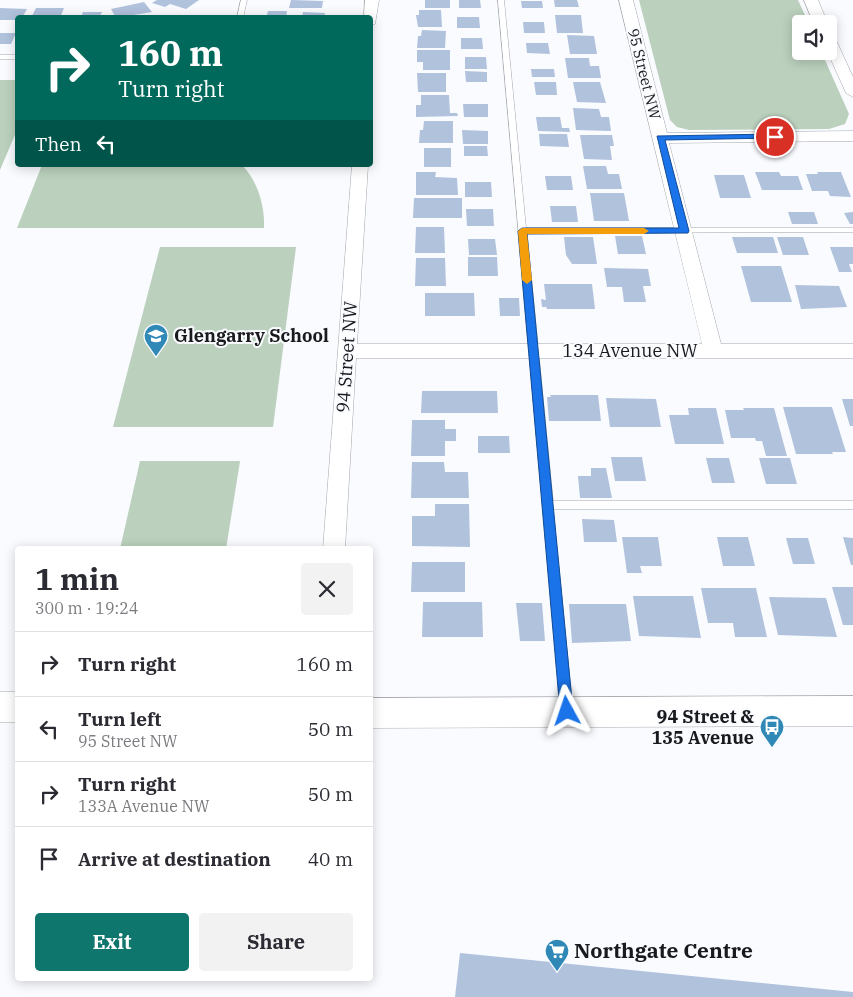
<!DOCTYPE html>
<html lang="en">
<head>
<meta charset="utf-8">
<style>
  body { margin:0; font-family:"IBM Plex Serif",serif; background:#f2f2f3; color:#2b2b33; height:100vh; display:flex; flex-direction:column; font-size:19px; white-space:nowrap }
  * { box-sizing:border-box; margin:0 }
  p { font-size:16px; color:#7c7c81 }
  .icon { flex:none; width:28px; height:28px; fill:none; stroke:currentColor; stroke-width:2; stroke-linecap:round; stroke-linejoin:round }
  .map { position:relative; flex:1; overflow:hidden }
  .details { position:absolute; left:15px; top:546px; width:358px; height:435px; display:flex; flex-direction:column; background:#fff; border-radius:5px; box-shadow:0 2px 12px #0003 }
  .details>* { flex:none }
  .guide { position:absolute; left:15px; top:15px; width:358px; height:152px; border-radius:5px; box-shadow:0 2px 12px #0003; background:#00695c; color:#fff; overflow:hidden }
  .tools { position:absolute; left:792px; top:15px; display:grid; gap:10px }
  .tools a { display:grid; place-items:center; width:45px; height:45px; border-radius:5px; background:#fff; box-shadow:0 2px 12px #0003; font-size:25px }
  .pin { position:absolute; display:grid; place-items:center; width:42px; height:42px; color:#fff; margin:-21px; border:2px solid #fff; border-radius:50%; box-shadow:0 1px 5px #0007 }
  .me { position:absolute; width:55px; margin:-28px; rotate:355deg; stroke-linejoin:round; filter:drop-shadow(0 0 4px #0008) }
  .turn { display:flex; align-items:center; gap:18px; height:105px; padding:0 20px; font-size:22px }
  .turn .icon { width:65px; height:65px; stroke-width:2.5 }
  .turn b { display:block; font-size:35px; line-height:42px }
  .then { display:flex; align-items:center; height:48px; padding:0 20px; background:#0003; gap:10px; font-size:19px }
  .round { display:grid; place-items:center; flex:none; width:52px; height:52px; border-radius:5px; background:#f2f2f3 }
  .summary { display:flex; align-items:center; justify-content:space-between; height:85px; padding:0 20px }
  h1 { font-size:30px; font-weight:800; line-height:38px }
  .cta { display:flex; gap:10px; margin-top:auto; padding:10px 20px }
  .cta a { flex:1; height:58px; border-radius:5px; background:#0f766e; color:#fff; font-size:20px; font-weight:800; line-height:58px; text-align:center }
  .cta a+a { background:#f2f2f3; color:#2b2b33 }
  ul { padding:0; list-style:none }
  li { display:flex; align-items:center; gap:15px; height:65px; padding:0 20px; border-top:1px solid #e1e1e2 }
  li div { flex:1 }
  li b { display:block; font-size:19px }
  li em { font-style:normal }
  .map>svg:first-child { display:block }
  .green { fill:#bbd0bd }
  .building { fill:#b1c2dd }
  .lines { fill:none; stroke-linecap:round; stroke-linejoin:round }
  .lane-casing { stroke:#a3a7ac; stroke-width:1 }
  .street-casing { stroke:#a3a7ac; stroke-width:1 }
  .secondary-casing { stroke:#a3a7ac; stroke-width:1 }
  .lane { fill:#fff; fill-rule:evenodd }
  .street { fill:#fff; fill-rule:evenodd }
  .secondary { fill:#fff; fill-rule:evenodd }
  .route { fill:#1a73e8; stroke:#114b97 }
  .slow { fill:#f59e0b }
  .labels { text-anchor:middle; stroke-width:4; stroke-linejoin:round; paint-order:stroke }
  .far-street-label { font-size:15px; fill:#181a1c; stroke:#f9fbff }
  .poi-label { font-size:18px; font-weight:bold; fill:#181a1c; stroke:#f9fbff; text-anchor:start }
  .street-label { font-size:18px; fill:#181a1c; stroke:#f9fbff }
  .near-poi-label { font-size:21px; font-weight:bold; fill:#181a1c; stroke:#f9fbff; text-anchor:start }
</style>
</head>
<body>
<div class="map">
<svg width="853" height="997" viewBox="0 0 853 997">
  <rect width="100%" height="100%" fill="#f9fbff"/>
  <!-- green -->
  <path class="green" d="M639,0H798L809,24H801V51H821L849,114L845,124L829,129L689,130L677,127L670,120Z
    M0,80H18L17,130L0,170Z
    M42,165H242C258,181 265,207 264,228H17Z
    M160,247H296L273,427H113Z
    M140,461H240L226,549H120Z"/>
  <!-- building -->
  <path class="building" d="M157,0H199L186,9L170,4L165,7L152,3Z
    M291,0L323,1L322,8H289Z
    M425,0H450V8H425Z
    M459,0H480L481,8H459Z
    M554,0H577L579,7H555Z
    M521,1H542L543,8H522Z
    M144,2L152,12L116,18L111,9Z
    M0,8L27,9L22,18H18V20H0Z
    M36,8H64L60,18H31Z
    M419,10H441L442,27H418L416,15H419Z
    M268,11H287L286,18H266Z
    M83,12H102L99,18H66L67,15H82Z
    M303,12L325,13L324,18H302Z
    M555,15H581L583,33H557Z
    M457,17H479L480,28H457Z
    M523,22H544L545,33H524Z
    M422,30L446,31L445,48H417L418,36H421Z
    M0,33H16L11,44H0Z
    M567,35L594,36L597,54H570Z
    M461,38H482L483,49H461Z
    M526,43H548L550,54L527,53Z
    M417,50H450V70H423V62H417Z
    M465,57H486L487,69H465Z
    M565,58H589L590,66H599L601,78H568Z
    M531,69H554L555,77H532Z
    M465,71L487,72V82H466Z
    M417,73H446V92H418Z
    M534,82H556L557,95H536Z
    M573,82H600L606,103L577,102Z
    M421,95H449L450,113H457L458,116L416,117V105H421Z
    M463,104H488V117H464Z
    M573,108L599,109L601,117H609L611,131L576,130Z
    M536,117H560L562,128H569L570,132L538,131Z
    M424,121H453V143H419L420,130H423Z
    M462,130L488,131V144H463Z
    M539,134H567L569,147L540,146Z
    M580,135H612L614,146H610L612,160L584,159Z
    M464,146H487L488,156H464Z
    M424,148H451V167H424Z
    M583,166H606L608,174H619L622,189H587Z
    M416,172H436L435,177L457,178L458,195H416Z
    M755,172H779L781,176H798L803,190H762Z
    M817,172H841L851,197L830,196L828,191H812L806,174H818Z
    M714,175H744L751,198H720Z
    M545,176H571L573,190H547Z
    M465,182H491L492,197H465Z
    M590,193H624L629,221H594Z
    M414,198H462V218H413Z
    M550,206H576L578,222H552Z
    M466,209H493L494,226H467Z
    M788,212H814L818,224H792Z
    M853,212V224H850L844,213Z
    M416,227H444L445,253H415Z
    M615,236H642L646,254H618Z
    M564,237H593L597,264H572L566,255Z
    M732,237H773L778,253H737Z
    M777,237H803L809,255H783Z
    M468,239H495L497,255H469Z
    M830,247H853V264H849L852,272H839Z
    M468,257H497L498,276H468Z
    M416,258H445L446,286H415Z
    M741,266H781L792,302H751Z
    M604,268L648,269L651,286H643L646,302H624L622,287H607Z
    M544,284H592L595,309H547L546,307H542L541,299L546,300Z
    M795,285L839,286L847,307L801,309Z
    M425,293H474L475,316H425Z
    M499,298H519L520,316H500Z
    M422,391H497L498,413H421Z
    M550,395H598L601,421H549L547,397H551Z
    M606,398L656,399L661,427H610Z
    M842,399H853V426H850Z
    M783,407H832L846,452H832L833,454H796Z
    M688,408H716L724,444H675L669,415H689Z
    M743,408H774L787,456H766L762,441H756L755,438H731L725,410H744Z
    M412,420H445V429H456V441H445V456H411Z
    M478,436H509L510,453H478Z
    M611,457H642L646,481H615Z
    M706,458H729L735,483H712Z
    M759,458H790L797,484H766Z
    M412,462H444L445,472H468L469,498H411Z
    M591,468H606L612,498H580L578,476H591Z
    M435,504H469L470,547L412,546V516H435Z
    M582,519L614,520L617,542H584Z
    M622,537H658L662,566H640L642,573H627Z
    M717,537H748L755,566H723Z
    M843,537L853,538V565H851Z
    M786,538H808L815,564H793Z
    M412,562H465V592H411Z
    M832,587H853V625H843Z
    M701,588H756L767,637H735L733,623H708Z
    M633,596H693L701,638L639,636Z
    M769,597L826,598L837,637L778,635Z
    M423,602H482L483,637H422Z
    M516,603H542L545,641H520Z
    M569,604H626L631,641L572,643Z
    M460,953L853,992V997H455Z"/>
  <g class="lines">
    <defs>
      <path id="lane" d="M241,0H247L243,18H237Z
        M498,0H504L526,228H853V232L527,233L553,501H853V509H553L573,711L571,715L567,716L563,715L561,711Z
        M0,55H18V59H0Z"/>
      <path id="street" d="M365,0H379L375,24L370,25V18H364Z
        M619,0H633L667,133L853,131V141L669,143L721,344H853V358H356L345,549H323L352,165H368L357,344H702Z
        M804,0H818L828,24H814Z
        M829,36L836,40L853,77V97L846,93L827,51Z"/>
      <path id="secondary" d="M0,692H18V722H0Z
        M853,696V726L370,728V698Z"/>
    </defs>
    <!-- lane casing -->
    <use href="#lane" class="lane-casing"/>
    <!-- street casing -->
    <use href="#street" class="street-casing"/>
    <!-- secondary casing -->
    <use href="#secondary" class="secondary-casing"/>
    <!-- lane -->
    <use href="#lane" class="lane"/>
    <!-- street -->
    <use href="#street" class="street"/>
    <!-- secondary -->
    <use href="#secondary" class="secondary"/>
  </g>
  <!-- route -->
  <path class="route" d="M775,134L779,137L778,138L665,140L689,231L688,233L527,234L573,711L571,716L567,717L562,716L560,711L518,231L522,228H679L657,136Z"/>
  <!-- slow -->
  <path class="slow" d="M522,228H644L649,231L644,234H527L532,280L527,284L522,280L518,231Z"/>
  <!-- icons -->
  <defs>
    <symbol id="school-pin" viewBox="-11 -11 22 30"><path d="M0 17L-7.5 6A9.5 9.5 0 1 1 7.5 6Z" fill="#2f88b6" stroke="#f9fbff"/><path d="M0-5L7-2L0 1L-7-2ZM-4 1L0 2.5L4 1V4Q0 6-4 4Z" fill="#fff"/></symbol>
    <symbol id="bus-pin" viewBox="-11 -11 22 30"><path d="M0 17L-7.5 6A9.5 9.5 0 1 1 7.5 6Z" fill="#2f88b6" stroke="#f9fbff"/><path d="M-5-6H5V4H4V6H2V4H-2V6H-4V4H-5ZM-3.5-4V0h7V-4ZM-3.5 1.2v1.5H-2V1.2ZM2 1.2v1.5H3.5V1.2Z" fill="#fff"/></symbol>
    <symbol id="supermarket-pin" viewBox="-11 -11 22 30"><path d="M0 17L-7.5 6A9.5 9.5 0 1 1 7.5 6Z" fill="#2f88b6" stroke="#f9fbff"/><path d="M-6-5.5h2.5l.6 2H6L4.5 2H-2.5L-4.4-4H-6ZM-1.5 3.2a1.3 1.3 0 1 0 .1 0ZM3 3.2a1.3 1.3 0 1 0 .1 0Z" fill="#fff"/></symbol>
  </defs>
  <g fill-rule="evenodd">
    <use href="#school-pin" x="142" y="322" width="28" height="38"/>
    <use href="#bus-pin" x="758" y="713" width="28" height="38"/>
    <use href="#supermarket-pin" x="543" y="937" width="28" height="38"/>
  </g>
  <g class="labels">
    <!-- far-street labels -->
    <g class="far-street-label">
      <text transform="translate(644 74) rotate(76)" y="5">95 Street NW</text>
    </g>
    <!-- poi labels -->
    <g class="poi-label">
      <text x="174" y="342">Glengarry School</text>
      <text x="754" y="723" text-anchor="end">94 Street &amp;<tspan x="754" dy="21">135 Avenue</tspan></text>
    </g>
    <!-- street labels -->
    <g class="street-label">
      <text x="630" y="357">134 Avenue NW</text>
      <text transform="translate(347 357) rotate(-86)" y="6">94 Street NW</text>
    </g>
    <!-- near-poi labels -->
    <g class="near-poi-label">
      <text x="574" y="958">Northgate Centre</text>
    </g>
  </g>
</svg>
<div class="tools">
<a><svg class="icon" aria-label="sound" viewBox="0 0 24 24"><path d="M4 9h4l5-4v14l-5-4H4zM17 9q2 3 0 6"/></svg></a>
</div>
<div class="pin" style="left:775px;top:137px;background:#d93025"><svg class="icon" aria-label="arrive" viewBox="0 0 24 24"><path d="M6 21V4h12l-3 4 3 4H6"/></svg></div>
<svg class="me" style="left:567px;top:711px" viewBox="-20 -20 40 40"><path d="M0-17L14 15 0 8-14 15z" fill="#1a73e8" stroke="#fff" stroke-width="4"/></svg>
<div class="guide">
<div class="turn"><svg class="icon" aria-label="right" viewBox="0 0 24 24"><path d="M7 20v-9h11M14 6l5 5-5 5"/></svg><div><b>160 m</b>Turn right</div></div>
<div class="then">Then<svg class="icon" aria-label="left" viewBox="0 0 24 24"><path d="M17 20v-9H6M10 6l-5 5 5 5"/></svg></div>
</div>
<section class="details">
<div class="summary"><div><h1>1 min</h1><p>300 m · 19:24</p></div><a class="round"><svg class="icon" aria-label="close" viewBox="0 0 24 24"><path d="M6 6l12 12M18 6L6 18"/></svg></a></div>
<ul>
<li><svg class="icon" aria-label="right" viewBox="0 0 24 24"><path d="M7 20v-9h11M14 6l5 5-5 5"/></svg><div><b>Turn right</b></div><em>160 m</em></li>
<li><svg class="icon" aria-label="left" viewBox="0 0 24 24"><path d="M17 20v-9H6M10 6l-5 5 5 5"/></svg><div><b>Turn left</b><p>95 Street NW</p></div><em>50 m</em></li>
<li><svg class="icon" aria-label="right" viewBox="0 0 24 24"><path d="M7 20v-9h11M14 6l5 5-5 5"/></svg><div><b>Turn right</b><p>133A Avenue NW</p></div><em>50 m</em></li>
<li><svg class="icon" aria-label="arrive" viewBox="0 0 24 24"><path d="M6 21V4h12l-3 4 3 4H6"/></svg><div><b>Arrive at destination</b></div><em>40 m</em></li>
</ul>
<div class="cta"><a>Exit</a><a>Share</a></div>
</section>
</div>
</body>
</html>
